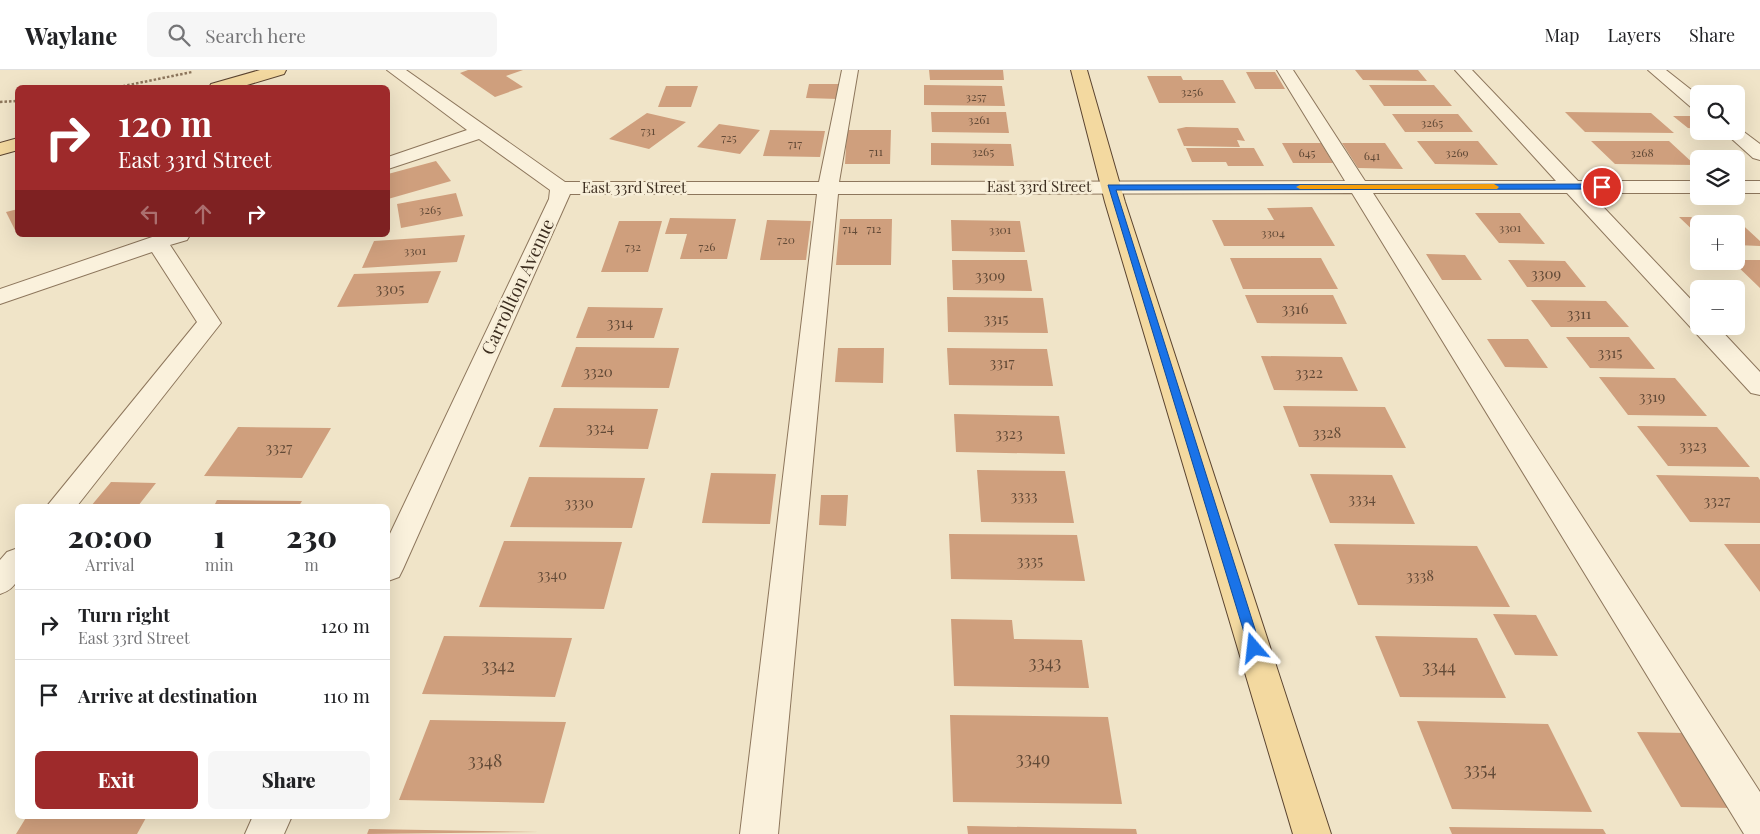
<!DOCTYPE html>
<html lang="en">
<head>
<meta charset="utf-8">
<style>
  body { margin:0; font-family:"Playfair Display",serif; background:#f6f6f6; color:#202124; height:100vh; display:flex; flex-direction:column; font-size:19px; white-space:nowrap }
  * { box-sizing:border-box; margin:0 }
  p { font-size:16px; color:#757577 }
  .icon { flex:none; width:28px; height:28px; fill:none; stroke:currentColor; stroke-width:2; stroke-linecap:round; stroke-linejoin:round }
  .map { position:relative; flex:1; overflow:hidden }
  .panel { position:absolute; left:15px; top:434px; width:375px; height:315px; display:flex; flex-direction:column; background:#fff; border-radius:8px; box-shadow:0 5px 20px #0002 }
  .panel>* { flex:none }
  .top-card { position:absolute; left:15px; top:15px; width:375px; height:152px; border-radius:8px; box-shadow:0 5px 20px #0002; background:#9e2a2b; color:#fff; overflow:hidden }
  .tools { position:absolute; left:1690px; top:15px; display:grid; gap:10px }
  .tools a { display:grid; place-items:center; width:55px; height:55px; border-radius:8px; background:#fff; box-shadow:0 5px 20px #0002; font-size:25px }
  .pin { position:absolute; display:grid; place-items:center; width:42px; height:42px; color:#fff; margin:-21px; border:2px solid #fff; border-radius:50%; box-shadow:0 1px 5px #0007 }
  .me { position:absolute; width:55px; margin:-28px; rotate:343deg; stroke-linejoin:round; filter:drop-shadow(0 0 4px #0008) }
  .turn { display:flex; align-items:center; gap:18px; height:105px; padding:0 20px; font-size:22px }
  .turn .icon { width:65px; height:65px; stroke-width:2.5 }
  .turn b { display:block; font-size:35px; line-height:42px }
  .lanes { display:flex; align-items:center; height:48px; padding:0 20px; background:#0003; justify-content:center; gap:25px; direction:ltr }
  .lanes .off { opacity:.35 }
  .eta { display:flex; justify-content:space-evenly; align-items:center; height:85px; text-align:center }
  .eta b { font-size:30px; font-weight:800; line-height:35px }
  .action { display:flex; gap:10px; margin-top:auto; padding:10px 20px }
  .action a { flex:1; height:58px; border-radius:8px; background:#9e2a2b; color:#fff; font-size:20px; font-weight:800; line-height:58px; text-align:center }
  .action a+a { background:#f6f6f6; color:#202124 }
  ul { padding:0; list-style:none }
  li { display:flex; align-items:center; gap:15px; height:70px; padding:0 20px; border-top:1px solid #e0e0e0 }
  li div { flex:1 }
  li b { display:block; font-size:19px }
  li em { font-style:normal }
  header { display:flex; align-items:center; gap:30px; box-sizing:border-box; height:70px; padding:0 25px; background:#fff; border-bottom:1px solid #e0e0e0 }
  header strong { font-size:24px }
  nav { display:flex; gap:28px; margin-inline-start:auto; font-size:18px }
  .search { width:350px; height:45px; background:#f6f6f6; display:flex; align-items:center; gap:12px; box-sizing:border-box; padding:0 18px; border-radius:8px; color:#757577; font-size:19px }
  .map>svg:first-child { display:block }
  .building { fill:#cf9f7d }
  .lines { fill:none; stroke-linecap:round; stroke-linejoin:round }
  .minor-casing { stroke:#8d765c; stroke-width:2 }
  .major-casing { stroke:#5b4430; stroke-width:2 }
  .path { stroke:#8d765c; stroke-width:2.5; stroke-dasharray:2.5 2; stroke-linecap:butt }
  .minor { fill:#faf1dc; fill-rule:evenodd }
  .major { fill:#f3d9a0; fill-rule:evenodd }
  .route { fill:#1a73e8; stroke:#114b97 }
  .slow { fill:#f59e0b }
  .labels { text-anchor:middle; stroke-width:5; stroke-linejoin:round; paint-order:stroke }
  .far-number-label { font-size:12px; fill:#624a37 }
  .far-street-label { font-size:15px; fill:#3d2e20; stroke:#f7eed8 }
  .number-label { font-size:15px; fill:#624a37 }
  .street-label { font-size:18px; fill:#3d2e20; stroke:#f7eed8 }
  .near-number-label { font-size:18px; fill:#624a37 }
</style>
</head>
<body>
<header>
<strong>Waylane</strong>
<div class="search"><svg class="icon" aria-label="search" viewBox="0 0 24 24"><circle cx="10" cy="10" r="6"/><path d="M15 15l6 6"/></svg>Search here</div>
<nav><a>Map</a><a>Layers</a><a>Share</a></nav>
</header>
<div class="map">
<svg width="1760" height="764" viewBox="0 0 1760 764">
  <rect width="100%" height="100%" fill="#f0e4c8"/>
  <!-- building -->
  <path class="building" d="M468,0H523L506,6L523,17L495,27L460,3Z
    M929,0H1003L1004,10H930Z
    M1355,0H1418L1427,11L1363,10Z
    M1246,2H1275L1285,19H1255Z
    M1147,6H1181L1183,10H1223L1236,33H1159Z
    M809,14H840L838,29L806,28Z
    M924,15L1002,16L1005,36L924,35Z
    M1369,15H1434L1452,36H1384Z
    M666,16H698L691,37H658Z
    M931,42H1006L1009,63L932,62Z
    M1565,42L1651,43L1674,63L1585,62Z
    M647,43L686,52L649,79L609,69Z
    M1392,44H1458L1473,62H1405Z
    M1673,46H1698L1699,59L1688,58Z
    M719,54L760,60L740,84L697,77Z
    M1186,57L1238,58L1245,71L1237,70L1240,77L1184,76L1177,59Z
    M770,60L825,61L820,87L763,86Z
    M847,60H891L890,94H845Z
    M1417,71H1478L1498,95L1435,94Z
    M1591,71H1669L1695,95L1615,94Z
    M931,73L1011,74L1014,96L931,95Z
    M1282,73H1321L1333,93H1293Z
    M1342,73H1385L1403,99L1358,98Z
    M1186,78H1254L1264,96H1228L1226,92H1192Z
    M436,91L451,111L388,129V104Z
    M456,123L463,146L401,158L397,134Z
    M1312,137L1335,176H1224L1212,150H1274L1267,138Z
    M18,139V160H15L6,142Z
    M1475,143H1520L1545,174L1499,173Z
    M1679,147H1734L1760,171V176L1736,175V154H1699V166Z
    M670,148L736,149L727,189H680L687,164H665Z
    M840,149H892L891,195H836Z
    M767,150L811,151L806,190H760Z
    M951,150L1020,151L1025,182L952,181Z
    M619,151H662L648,202H601Z
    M465,165L457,192L362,198L374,171Z
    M1426,184L1465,185L1482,210H1442Z
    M1230,188H1321L1338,219H1243Z
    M952,190H1027L1032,221L953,220Z
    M1508,190L1565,191L1586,217H1527Z
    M1736,190H1760V218L1732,191Z
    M441,201L428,233L337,237L354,204Z
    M1245,225H1333L1347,254L1257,253Z
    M947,227L1043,228L1048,263L948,262Z
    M1531,230L1606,231L1629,257H1551Z
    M588,237L663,238L654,268H576Z
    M1566,267H1629L1655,299L1590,298Z
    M1487,269H1528L1548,298L1505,297Z
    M576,277L679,278L669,318L561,317Z
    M838,278H884L883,313L835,312Z
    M947,278L1047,279L1053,316L949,315Z
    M1261,286L1342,287L1358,321L1274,320Z
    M1599,307L1675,308L1707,346L1628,345Z
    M1283,336L1385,337L1406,378L1299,377Z
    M554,338L658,339L648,379L539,377Z
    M954,344L1059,346L1065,384L956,382Z
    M1637,356L1717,357L1750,397L1668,396Z
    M238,357L331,358L302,408L204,406Z
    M977,400L1065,401L1074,453L981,452Z
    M711,403L776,404L770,454L702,453Z
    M1310,404L1392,405L1415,454L1330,453Z
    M1656,405L1758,407L1760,410V453L1690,452Z
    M529,407L645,408L632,458L510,457Z
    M111,412L156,413L138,436H91Z
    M821,425H848L846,456L819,455Z
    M217,430L302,431L299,436H214Z
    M949,464L1077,465L1085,511L951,509Z
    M504,471L622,472L604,539L479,537Z
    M1334,474L1477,476L1510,537L1358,535Z
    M1724,474H1760V522Z
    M1493,544L1536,545L1558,586L1515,585Z
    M951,549L1012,550L1014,569L1082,570L1089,618L954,616Z
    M444,566L572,568L555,627L422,624Z
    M1375,566L1477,568L1506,628L1400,627Z
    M950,645L1108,647L1122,734L953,732Z
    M430,650L566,652L544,733L399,730Z
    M1417,651L1548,654L1592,742L1452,739Z
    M1637,662L1686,663L1733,738L1681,737Z
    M27,746H147L137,764H16Z
    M967,756L1136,759L1137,764H968Z
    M1449,757L1603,759L1606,764H1452Z
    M369,759L539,762L367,764Z"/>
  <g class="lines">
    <defs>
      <path id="minor" d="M387,0H406L565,112H819L842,0H858L839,112L1345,111L1277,0H1293L1365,111H1556L1455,0H1472L1578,111H1699V123H1590L1699,238V256H1717L1760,302V325L1751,323L1567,123H1373L1760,722V764H1744L1352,123L838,124L778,764H740L817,124H570L403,499L399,507L388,511V468L549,129L550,120L479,69L388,99V87L467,60Z
        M1648,0H1666L1699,26V40L1693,39Z
        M1736,56L1760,74V90L1753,88L1723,61H1736Z
        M1736,111H1760V123H1736Z
        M158,165H190L187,170L170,175L221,253L77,436H47L197,252L152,182L0,234V219Z
        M18,478C18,500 24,516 0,524V490L7,482Z
        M253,746H292L284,764H245Z"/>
      <path id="major" d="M260,0H286L284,4L237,18H209L211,14Z
        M1071,0H1087L1125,132L1331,764H1293L1105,132Z
        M18,68V80L0,85V73Z"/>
    </defs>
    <!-- minor casing -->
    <use href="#minor" class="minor-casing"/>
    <!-- major casing -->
    <use href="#major" class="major-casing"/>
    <!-- path -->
    <path class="path" d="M114,18L192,2
      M0,32L18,31"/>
    <!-- minor -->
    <use href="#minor" class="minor"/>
    <!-- major -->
    <use href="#major" class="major"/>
  </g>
  <!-- route -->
  <path class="route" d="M1602,114L1605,115V119L1116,120L1261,578L1259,582H1250L1108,115Z"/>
  <!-- slow -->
  <path class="slow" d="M1494,114L1499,117L1497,119H1300L1296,117L1300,115Z"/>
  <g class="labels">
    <!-- far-number labels -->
    <g class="far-number-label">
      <text x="1192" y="26">3256</text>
      <text x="976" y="31">3257</text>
      <text x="979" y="54">3261</text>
      <text x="1432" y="57">3265</text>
      <text x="648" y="65">731</text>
      <text x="729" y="72">725</text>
      <text x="795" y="78">717</text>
      <text x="876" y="86">711</text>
      <text x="983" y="86">3265</text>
      <text x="1307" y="87">645</text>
      <text x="1457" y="87">3269</text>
      <text x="1642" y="87">3268</text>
      <text x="1372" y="90">641</text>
      <text x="430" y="144">3265</text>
      <text x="1510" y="162">3301</text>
      <text x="850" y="163">714</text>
      <text x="874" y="163">712</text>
      <text x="1000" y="164">3301</text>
      <text x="1273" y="167">3304</text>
      <text x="786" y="174">720</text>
      <text x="633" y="181">732</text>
      <text x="707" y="181">726</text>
      <text x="415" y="185">3301</text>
    </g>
    <!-- far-street labels -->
    <g class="far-street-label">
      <text x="1039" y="122">East 33rd Street</text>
      <text x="634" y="123">East 33rd Street</text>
    </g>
    <!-- number labels -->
    <g class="number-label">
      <text x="1546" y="209">3309</text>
      <text x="990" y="211">3309</text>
      <text x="390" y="224">3305</text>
      <text x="1295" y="244">3316</text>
      <text x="1579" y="249">3311</text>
      <text x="996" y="254">3315</text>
      <text x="620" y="258">3314</text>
      <text x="1610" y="288">3315</text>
      <text x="1002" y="298">3317</text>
      <text x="598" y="307">3320</text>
      <text x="1309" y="308">3322</text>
      <text x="1652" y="332">3319</text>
      <text x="600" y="363">3324</text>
      <text x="1327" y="368">3328</text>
      <text x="1009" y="369">3323</text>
      <text x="1693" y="381">3323</text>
      <text x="279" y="383">3327</text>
      <text x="1024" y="431">3333</text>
      <text x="1362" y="434">3334</text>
      <text x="1717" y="436">3327</text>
      <text x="579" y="438">3330</text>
      <text x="1030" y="496">3335</text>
      <text x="552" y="510">3340</text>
      <text x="1420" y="511">3338</text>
    </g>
    <!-- street labels -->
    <g class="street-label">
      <text transform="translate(518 217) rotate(-65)" y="6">Carrollton Avenue</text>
    </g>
    <!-- near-number labels -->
    <g class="near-number-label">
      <text x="1045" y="599">3343</text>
      <text x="498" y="602">3342</text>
      <text x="1439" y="603">3344</text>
      <text x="1033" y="695">3349</text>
      <text x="485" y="697">3348</text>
      <text x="1480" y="706">3354</text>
    </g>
  </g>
</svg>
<div class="tools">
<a><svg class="icon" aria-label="search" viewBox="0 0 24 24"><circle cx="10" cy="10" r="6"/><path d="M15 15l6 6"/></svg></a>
<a><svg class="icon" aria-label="layers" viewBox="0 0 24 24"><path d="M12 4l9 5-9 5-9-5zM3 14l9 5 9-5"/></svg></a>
<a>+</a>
<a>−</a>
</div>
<div class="pin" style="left:1602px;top:117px;background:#d93025"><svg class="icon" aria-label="arrive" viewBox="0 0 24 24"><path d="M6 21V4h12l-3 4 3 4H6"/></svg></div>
<svg class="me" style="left:1254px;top:578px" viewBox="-20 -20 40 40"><path d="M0-17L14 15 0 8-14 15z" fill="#1a73e8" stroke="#fff" stroke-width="4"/></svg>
<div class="top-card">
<div class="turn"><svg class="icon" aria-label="right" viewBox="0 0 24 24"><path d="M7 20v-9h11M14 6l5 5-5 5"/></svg><div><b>120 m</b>East 33rd Street</div></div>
<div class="lanes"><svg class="icon off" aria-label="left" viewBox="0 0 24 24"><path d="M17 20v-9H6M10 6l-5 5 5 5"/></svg><svg class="icon off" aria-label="ahead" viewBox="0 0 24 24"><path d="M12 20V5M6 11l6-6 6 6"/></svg><svg class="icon" aria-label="right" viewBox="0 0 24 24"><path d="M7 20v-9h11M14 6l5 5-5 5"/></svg></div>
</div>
<section class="panel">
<div class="eta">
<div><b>20:00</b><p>Arrival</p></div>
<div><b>1</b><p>min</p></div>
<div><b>230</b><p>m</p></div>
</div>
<ul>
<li><svg class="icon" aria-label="right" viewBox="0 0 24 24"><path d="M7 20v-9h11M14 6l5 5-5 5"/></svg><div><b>Turn right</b><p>East 33rd Street</p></div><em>120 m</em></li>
<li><svg class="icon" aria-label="arrive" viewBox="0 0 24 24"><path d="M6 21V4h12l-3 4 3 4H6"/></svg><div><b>Arrive at destination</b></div><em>110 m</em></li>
</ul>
<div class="action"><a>Exit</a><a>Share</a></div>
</section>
</div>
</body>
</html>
